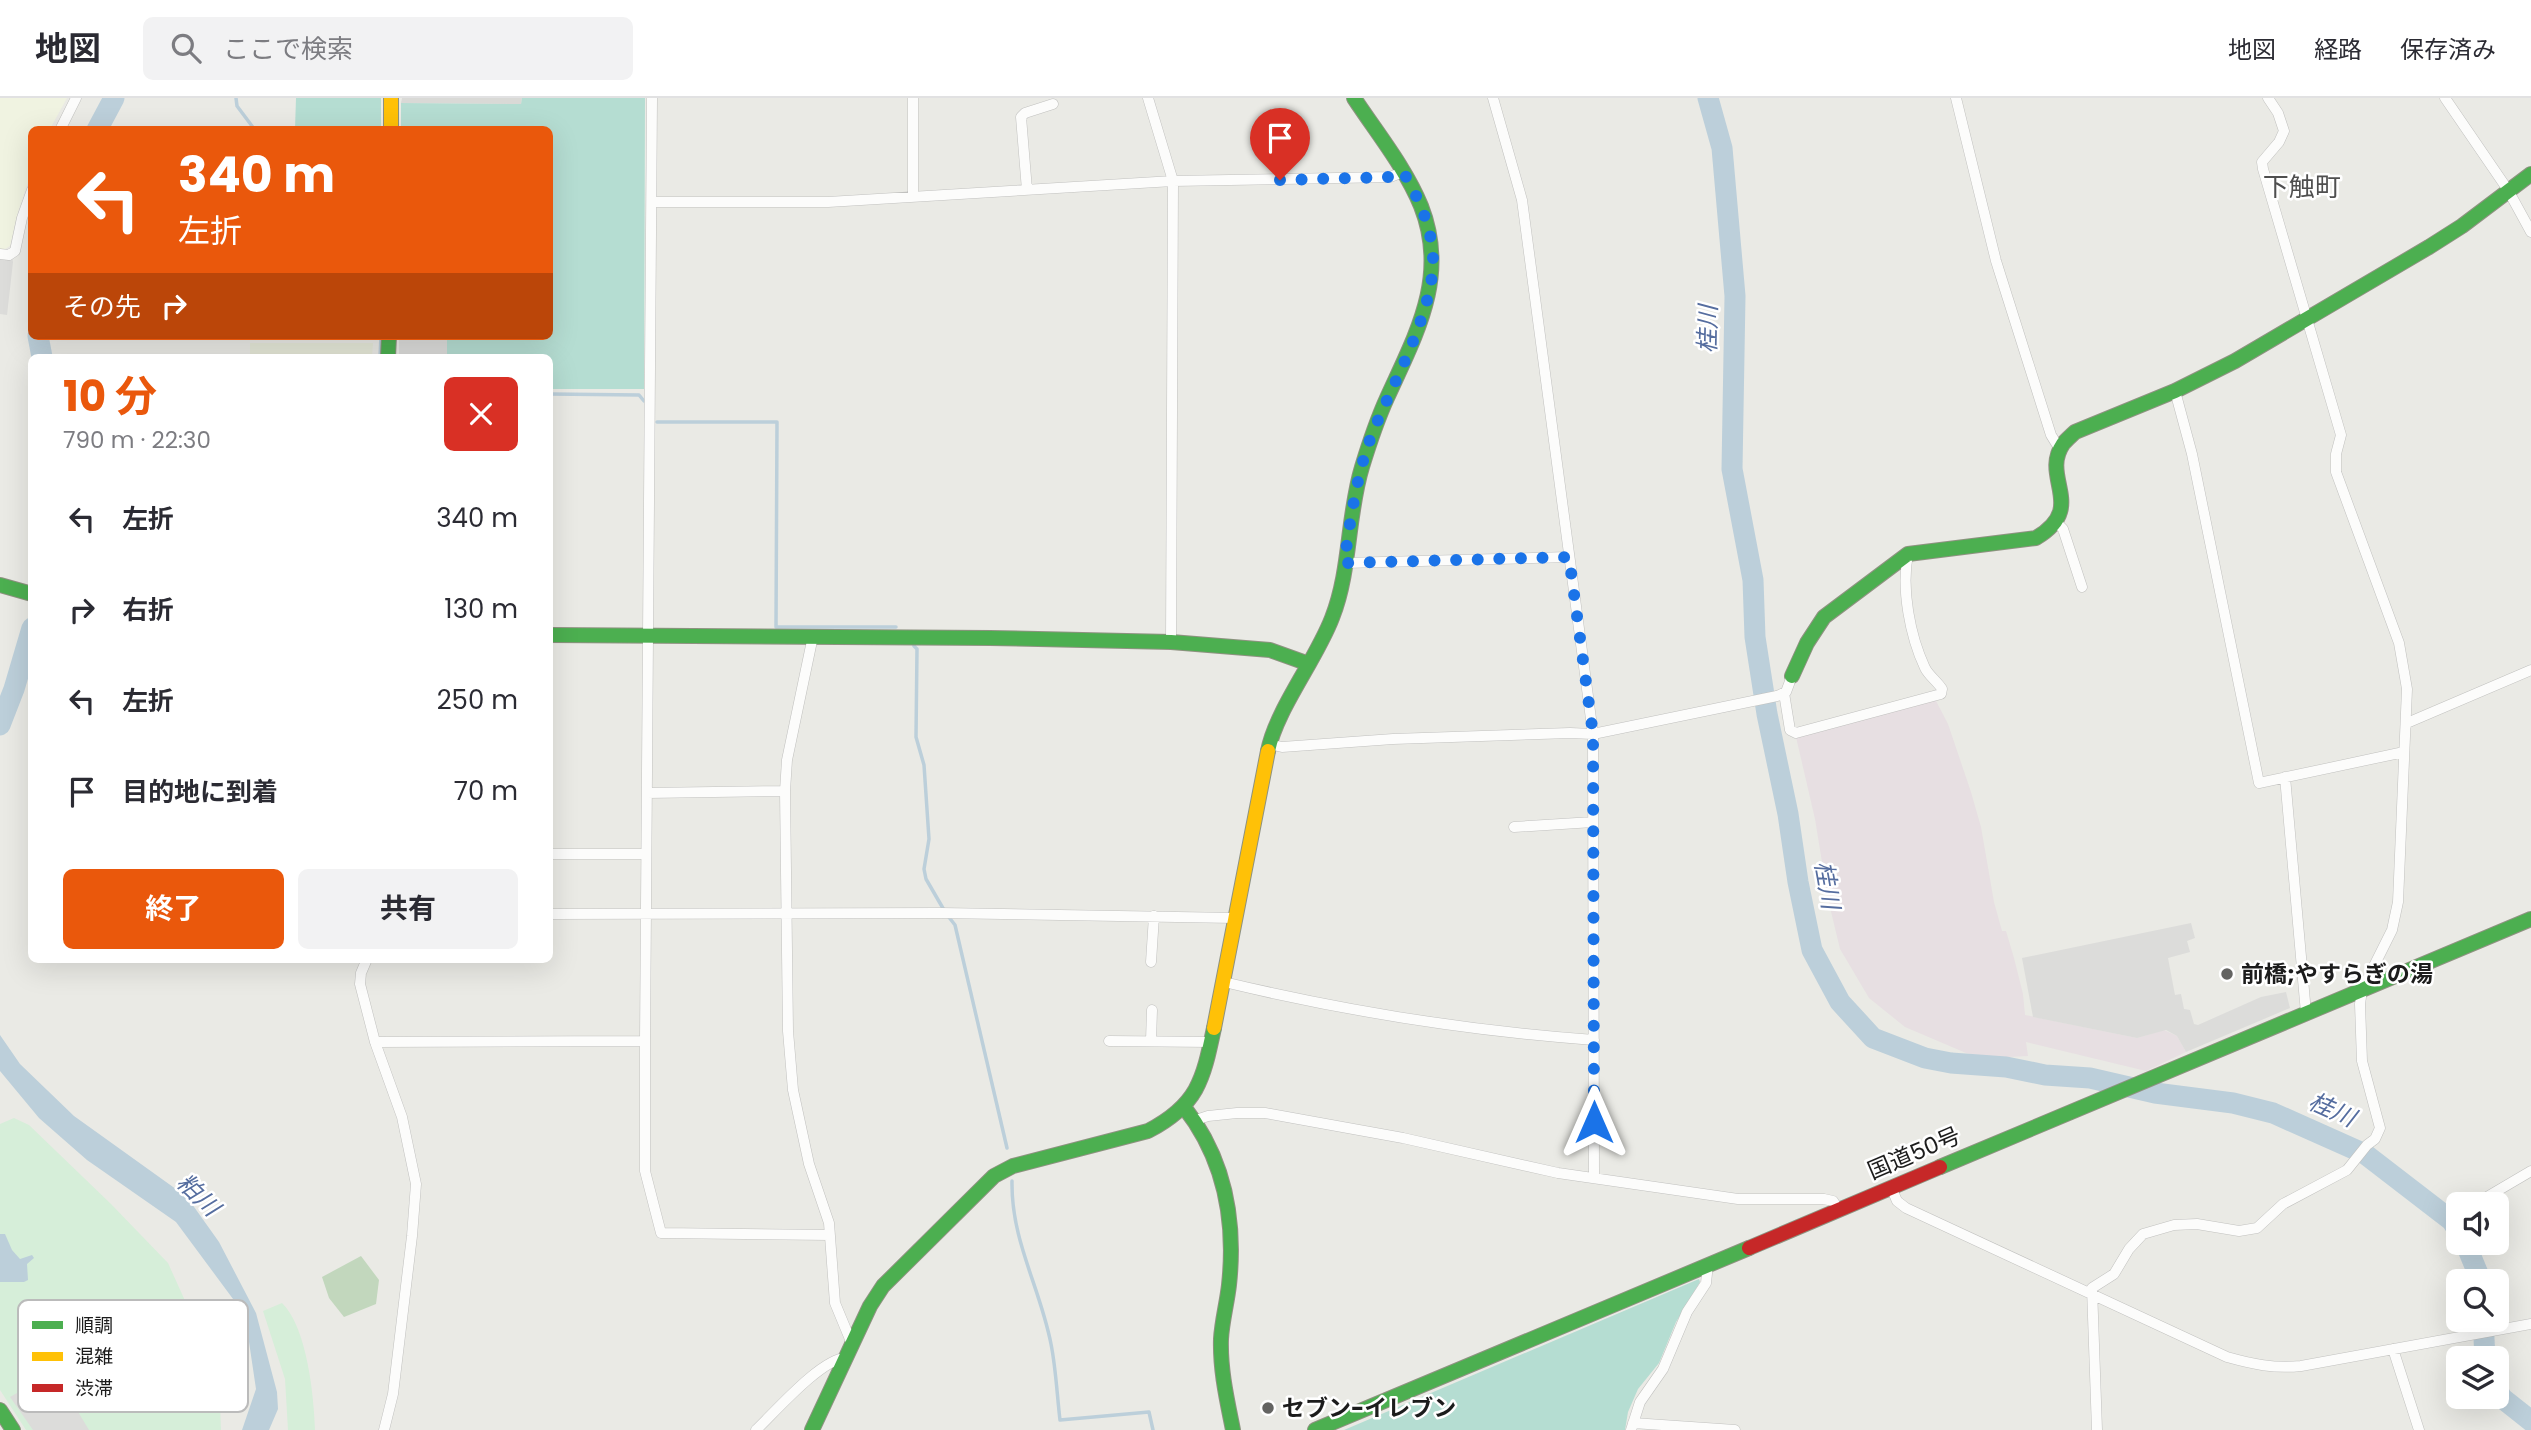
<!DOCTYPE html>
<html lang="ja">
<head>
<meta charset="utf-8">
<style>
  body { margin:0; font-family:Poppins,"Noto Sans JP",sans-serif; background:#f2f2f3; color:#2b2b33; height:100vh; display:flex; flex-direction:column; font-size:26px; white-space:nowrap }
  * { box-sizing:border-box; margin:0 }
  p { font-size:23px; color:#7c7c81 }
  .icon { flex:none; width:38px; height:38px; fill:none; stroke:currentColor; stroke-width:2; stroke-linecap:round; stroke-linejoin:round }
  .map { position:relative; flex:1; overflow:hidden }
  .sheet { position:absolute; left:28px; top:256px; width:525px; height:609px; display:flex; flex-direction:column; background:#fff; border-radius:10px; box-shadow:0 7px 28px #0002 }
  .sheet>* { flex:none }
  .guide { position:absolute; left:28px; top:28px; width:525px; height:214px; border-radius:10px; box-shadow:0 7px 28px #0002; background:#ea580c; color:#fff; overflow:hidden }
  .tools { position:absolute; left:2446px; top:1094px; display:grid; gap:14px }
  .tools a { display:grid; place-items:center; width:63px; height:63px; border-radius:10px; background:#fff; box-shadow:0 7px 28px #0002; font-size:35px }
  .pin { position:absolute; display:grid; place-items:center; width:60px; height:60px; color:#fff; margin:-72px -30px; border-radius:50% 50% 50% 0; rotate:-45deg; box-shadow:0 0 7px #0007 }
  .pin .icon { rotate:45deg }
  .me { position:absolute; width:77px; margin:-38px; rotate:0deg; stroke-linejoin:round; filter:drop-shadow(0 0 5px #0008) }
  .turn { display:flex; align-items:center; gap:24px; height:147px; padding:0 35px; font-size:32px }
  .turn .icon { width:91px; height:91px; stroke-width:2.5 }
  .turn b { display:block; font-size:49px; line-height:60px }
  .then { display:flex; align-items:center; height:66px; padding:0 35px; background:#0003; gap:14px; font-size:26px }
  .round { display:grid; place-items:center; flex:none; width:74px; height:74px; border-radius:10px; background:#f2f2f3 }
  .head { display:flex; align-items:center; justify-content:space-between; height:119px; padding:0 35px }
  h1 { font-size:42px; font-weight:700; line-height:52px; color:#ea580c }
  .action { display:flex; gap:14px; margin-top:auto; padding:14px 35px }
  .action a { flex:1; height:80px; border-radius:10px; background:#ea580c; color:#fff; font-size:28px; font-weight:700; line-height:80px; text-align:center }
  .action a+a { background:#f2f2f3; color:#2b2b33 }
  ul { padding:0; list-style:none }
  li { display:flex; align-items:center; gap:21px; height:91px; padding:0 35px }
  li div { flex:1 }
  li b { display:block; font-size:26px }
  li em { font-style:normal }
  header { display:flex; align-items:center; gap:42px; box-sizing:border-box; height:98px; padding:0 35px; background:#fff; border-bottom:2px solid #e1e1e2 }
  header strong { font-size:33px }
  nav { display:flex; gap:38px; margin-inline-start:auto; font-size:24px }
  .search { width:490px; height:63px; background:#f2f2f3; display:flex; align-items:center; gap:18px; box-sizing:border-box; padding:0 24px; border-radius:10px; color:#7c7c81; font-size:26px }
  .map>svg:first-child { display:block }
  .residential { fill:#d9d9d6 }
  .industrial { fill:#e7dfe2 }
  .education { fill:#f0f3e1 }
  .farmland { fill:#e6e9d9 }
  .forest { fill:#c2d7bd }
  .park { fill:#d6eed9 }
  .pitch { fill:#b5ddd2 }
  .parking { fill:#dcdcda }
  .water { fill:#bccfda }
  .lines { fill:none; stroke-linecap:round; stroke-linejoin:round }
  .stream { stroke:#bccfda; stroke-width:3.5 }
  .river { stroke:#bccfda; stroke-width:21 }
  .street-casing { stroke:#c1c1bf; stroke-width:11 }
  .fast-casing { stroke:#8e9280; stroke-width:16 }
  .slow-casing { stroke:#8e9280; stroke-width:16 }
  .jam-casing { stroke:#8e9280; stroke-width:16 }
  .street { stroke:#fcfcfb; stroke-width:10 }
  .fast { stroke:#4caf50; stroke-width:14 }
  .slow { stroke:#ffc107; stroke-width:14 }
  .jam { stroke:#c62828; stroke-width:14 }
  .route { stroke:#1a73e8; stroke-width:12; stroke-dasharray:0 21.6 }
  .poi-dot { fill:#646462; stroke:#fff; stroke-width:2.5 }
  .labels { text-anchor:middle; stroke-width:5; stroke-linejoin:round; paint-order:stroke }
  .poi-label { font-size:23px; font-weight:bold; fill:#1c1c1c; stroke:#fff; text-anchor:start }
  .street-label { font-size:23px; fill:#1c1c1c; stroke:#fff }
  .water-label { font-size:24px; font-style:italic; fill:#556d9f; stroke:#fff }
  .quarter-label { font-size:26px; fill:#4f4f4f; stroke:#fff }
  .key { fill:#fff; stroke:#bbb; stroke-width:2 }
  .key-label { font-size:19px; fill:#1c1c1c }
</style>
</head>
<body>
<header>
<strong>地図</strong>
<div class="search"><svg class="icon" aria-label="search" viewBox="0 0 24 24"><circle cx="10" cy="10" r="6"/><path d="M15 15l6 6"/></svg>ここで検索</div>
<nav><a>地図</a><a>経路</a><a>保存済み</a></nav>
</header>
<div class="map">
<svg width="2531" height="1332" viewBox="0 0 2531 1332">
  <rect width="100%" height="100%" fill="#eaeae5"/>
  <!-- residential -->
  <path class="residential" d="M402,0H522L521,6L401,5Z"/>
  <!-- industrial -->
  <path class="industrial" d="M1935,601L1948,626L1971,694L1981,729L1994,804L2002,833H2006L2014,860L2023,896L2025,917L2137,940L2164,932L2177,938L2186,954L2146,973L2026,944L2028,958L1990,960L1966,955L1905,929L1869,900L1840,851L1828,801L1815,721L1796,639Z"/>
  <!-- education -->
  <path class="education" d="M0,0H67L50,31L32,32L31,75L18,114L10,148L3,152L0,151Z"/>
  <!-- farmland -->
  <path class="farmland" d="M250,245H373L372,259H250Z"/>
  <!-- forest -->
  <path class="forest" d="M361,1158L379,1182L376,1206L344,1219L329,1200L322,1179Z"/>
  <!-- park -->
  <path class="park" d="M14,1020L29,1027L111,1106L168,1165L205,1247L216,1286L220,1306L221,1332H26L0,1292V1026Z
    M282,1205C307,1229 314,1298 315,1332H288L285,1281L263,1213Z"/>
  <!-- pitch -->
  <path class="pitch" d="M296,0H381V31H295Z
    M522,0H645L644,291H550V259H399V238H550V32L401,31V5L521,6Z
    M1699,1181L1700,1184L1676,1224L1659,1265L1638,1291L1628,1314L1625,1332H1344Z"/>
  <!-- parking -->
  <path class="parking" d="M0,160H12L13,164L7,217L0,216Z
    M399,238H447V259H399Z
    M2191,825L2195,840L2187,843L2190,854L2168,860L2175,897L2181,896L2184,911L2190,912L2194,926L2198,927L2261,899L2286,894L2290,910L2186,954L2177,938L2166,932L2137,940L2033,919L2022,860Z
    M54,1274L89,1332H33L10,1299Z"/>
  <!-- water -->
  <path class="water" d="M0,937L20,966L74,1018L187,1099L219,1144L256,1215L277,1294L278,1311L269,1332H242L256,1291L249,1244L236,1205L176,1124L87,1062L39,1020L0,973Z
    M0,1136H5L12,1152L20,1161L32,1157L34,1160L27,1166L28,1182L24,1184H0Z"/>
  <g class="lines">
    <!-- stream -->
    <path class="stream" d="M236,0L237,8L255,32
      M380,259L381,238
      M550,296L639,297L644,303
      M657,324H777L776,529H896
      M914,548L917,551L916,639L924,667L929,741L924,771L926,781L944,812
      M948,818L955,827L1007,1050
      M1012,1083C1011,1143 1040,1189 1051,1246C1056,1271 1057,1297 1060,1322L1149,1314L1153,1332"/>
    <!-- river -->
    <path class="river" d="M1708,0L1722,50L1735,198L1732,371L1753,482L1755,539L1767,616L1788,716L1798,784L1812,852L1840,904L1873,940L1925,960L1951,965L2006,969L2045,977L2090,980L2155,995L2233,1005L2273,1015L2365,1056L2452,1123L2459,1134
      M97,32L114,0
      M38,238L42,259
      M0,627L14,591L32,530
      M2465,1144L2481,1183
      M2483,1222L2485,1260
      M2497,1291L2502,1300L2531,1323"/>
    <defs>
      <path id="street" d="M652,0L645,943V1073L661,1135L830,1137
        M1148,0L1173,83L1171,544
        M1493,0L1522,102L1593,636L1594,1079
        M1956,0L1996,163L2051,337L2059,350
        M2445,0L2508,92L2531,134
        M60,32L76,0
        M1027,92L1021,19L1025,15L1053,6
        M913,98V0
        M652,104H828L1173,83L1390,79L1403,74
        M0,156L9,157L15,153L22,120L32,92
        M2175,293L2192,356L2259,685L2404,654
        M2057,425L2063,431L2082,489
        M1344,465L1569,459
        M813,538L787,662L785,693L788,933L793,992L809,1066L829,1125L835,1205L852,1246
        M1784,595L1790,632L1796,635L1941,596L1942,591C1937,583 1929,578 1925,570C1910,538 1901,491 1908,456
        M2407,625L2531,572
        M1269,646L1282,649L1393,641L1570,635L1593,636L1777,598L1786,594L1792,578
        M2285,679L2306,915
        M647,695L785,693
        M1514,729L1593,724
        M550,756H646
        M550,816L941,815L1235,820
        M367,861L361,875L360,886L375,944L402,1019L416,1086L412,1138L393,1296L384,1332
        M1151,864L1154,818
        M1224,884C1345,913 1469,933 1594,942
        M1109,943L1212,944
        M1151,943L1152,912
        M375,944L645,943
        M1196,1022L1208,1018L1237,1015H1265L1403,1040L1558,1075L1738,1101H1824L1833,1103L1838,1111
        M1891,1089L1897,1103L1906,1110L2227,1259C2252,1266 2274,1271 2301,1268L2531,1226
        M2475,1106L2531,1073
        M2393,1251L2419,1332
        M1633,1325L1735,1332
        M756,1332C775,1314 822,1260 846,1260
        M1631,1332L1640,1304L1663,1271L1687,1214L1706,1185L1708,1166
        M2097,1332L2092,1190L2114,1176L2129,1151L2143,1136L2174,1127L2197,1126L2239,1133L2257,1130L2283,1106L2347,1072L2367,1047L2375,1041L2380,1030L2362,963L2360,906L2362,892L2392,832L2398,804L2407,591L2399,545L2336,374V356L2341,337L2263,71L2262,64L2279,44L2284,33L2278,15L2268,0"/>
      <path id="fast" d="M388,259L389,238
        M0,487L32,496
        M550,537L990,540L1171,544L1270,552L1309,566
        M1792,578L1807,545L1824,519L1908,456L2036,440C2088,409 2040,380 2063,346C2066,342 2071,338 2075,334L2175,293L2235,263L2429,149L2462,128L2531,76
        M1268,653C1276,612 1316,562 1332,520C1351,472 1347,418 1362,369C1369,346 1377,322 1387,300C1416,236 1449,179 1421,108C1405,69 1377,35 1354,0
        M1184,1009C1225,1061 1236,1122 1229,1187C1227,1205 1222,1223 1221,1241C1220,1272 1227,1302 1233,1332
        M1940,1069L2531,821
        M0,1312L13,1332
        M812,1332L870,1208L883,1188L994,1078L1013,1068L1148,1033C1198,1007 1203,982 1214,930
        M1315,1332L1749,1150"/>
      <path id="slow" d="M391,0V32
        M1214,930L1268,653"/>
      <path id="jam" d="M1749,1150L1940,1069"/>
    </defs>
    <!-- street casing -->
    <use href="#street" class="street-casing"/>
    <!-- fast casing -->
    <use href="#fast" class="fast-casing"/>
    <!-- slow casing -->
    <use href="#slow" class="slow-casing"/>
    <!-- jam casing -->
    <use href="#jam" class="jam-casing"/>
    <!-- street -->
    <use href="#street" class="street"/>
    <!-- fast -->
    <use href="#fast" class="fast"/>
    <!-- slow -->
    <use href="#slow" class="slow"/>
    <!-- jam -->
    <use href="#jam" class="jam"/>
  </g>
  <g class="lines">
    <!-- route -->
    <path class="route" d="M1280,82L1390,79L1403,74C1417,97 1428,121 1432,148C1441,208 1387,292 1367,350C1355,387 1350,426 1344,465L1569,459L1593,636L1594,1024"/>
  </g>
  <!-- markers -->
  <g class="poi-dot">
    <circle cx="2227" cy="876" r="7"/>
    <circle cx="1268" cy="1310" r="7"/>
  </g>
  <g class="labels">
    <!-- poi labels -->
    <g class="poi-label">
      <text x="2241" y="884">前橋;やすらぎの湯</text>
      <text x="1282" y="1318">セブン-イレブン</text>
    </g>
    <!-- street labels -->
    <g class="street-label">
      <text transform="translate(1914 1055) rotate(-23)" y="8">国道50号</text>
    </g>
    <!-- water labels -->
    <g class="water-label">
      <text transform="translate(1708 231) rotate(-89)" y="8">桂川</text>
      <text transform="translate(1827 787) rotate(80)" y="8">桂川</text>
      <text transform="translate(2332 1012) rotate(24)" y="8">桂川</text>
      <text transform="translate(198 1097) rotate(44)" y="8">粕川</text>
    </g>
    <!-- quarter labels -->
    <g class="quarter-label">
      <text x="2302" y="98">下触町</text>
    </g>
  </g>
  <!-- legend -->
  <rect x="18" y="1202" width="230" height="112" rx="10" class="key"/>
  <rect x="32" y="1223" width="31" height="8" fill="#4caf50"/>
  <rect x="32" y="1254" width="31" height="9" fill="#ffc107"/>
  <rect x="32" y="1286" width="31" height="8" fill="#c62828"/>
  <g class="key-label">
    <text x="75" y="1234">順調</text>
    <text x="75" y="1265">混雑</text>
    <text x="75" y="1297">渋滞</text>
  </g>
</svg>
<div class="tools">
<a><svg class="icon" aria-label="sound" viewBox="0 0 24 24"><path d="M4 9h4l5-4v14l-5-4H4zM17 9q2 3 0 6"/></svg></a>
<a><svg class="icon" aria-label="search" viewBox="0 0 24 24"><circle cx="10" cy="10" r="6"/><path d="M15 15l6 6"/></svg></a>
<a><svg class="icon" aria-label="layers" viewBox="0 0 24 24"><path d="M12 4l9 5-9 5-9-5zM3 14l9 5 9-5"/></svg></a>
</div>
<div class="pin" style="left:1280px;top:82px;background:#d93025"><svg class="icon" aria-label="arrive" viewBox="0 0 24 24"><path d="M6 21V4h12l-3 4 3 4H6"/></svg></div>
<svg class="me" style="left:1594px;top:1024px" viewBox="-20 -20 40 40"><path d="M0-17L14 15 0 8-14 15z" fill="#1a73e8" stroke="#fff" stroke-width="4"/></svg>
<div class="guide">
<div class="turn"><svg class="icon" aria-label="left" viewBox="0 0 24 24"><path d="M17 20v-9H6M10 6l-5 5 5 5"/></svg><div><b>340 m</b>左折</div></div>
<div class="then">その先<svg class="icon" aria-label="right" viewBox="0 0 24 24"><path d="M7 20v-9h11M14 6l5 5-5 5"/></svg></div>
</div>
<section class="sheet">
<div class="head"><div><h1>10 分</h1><p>790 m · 22:30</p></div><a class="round" style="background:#d93025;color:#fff"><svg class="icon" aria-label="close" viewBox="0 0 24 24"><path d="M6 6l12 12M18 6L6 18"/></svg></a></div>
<ul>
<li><svg class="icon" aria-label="left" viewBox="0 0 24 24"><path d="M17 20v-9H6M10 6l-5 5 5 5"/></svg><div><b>左折</b></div><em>340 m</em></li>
<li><svg class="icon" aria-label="right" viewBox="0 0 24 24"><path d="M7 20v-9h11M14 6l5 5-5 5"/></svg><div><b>右折</b></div><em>130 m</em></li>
<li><svg class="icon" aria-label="left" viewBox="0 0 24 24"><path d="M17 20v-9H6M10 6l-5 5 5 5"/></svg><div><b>左折</b></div><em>250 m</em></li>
<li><svg class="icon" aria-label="arrive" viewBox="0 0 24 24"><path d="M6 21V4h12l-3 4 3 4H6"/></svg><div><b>目的地に到着</b></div><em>70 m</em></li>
</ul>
<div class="action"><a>終了</a><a>共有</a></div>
</section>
</div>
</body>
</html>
